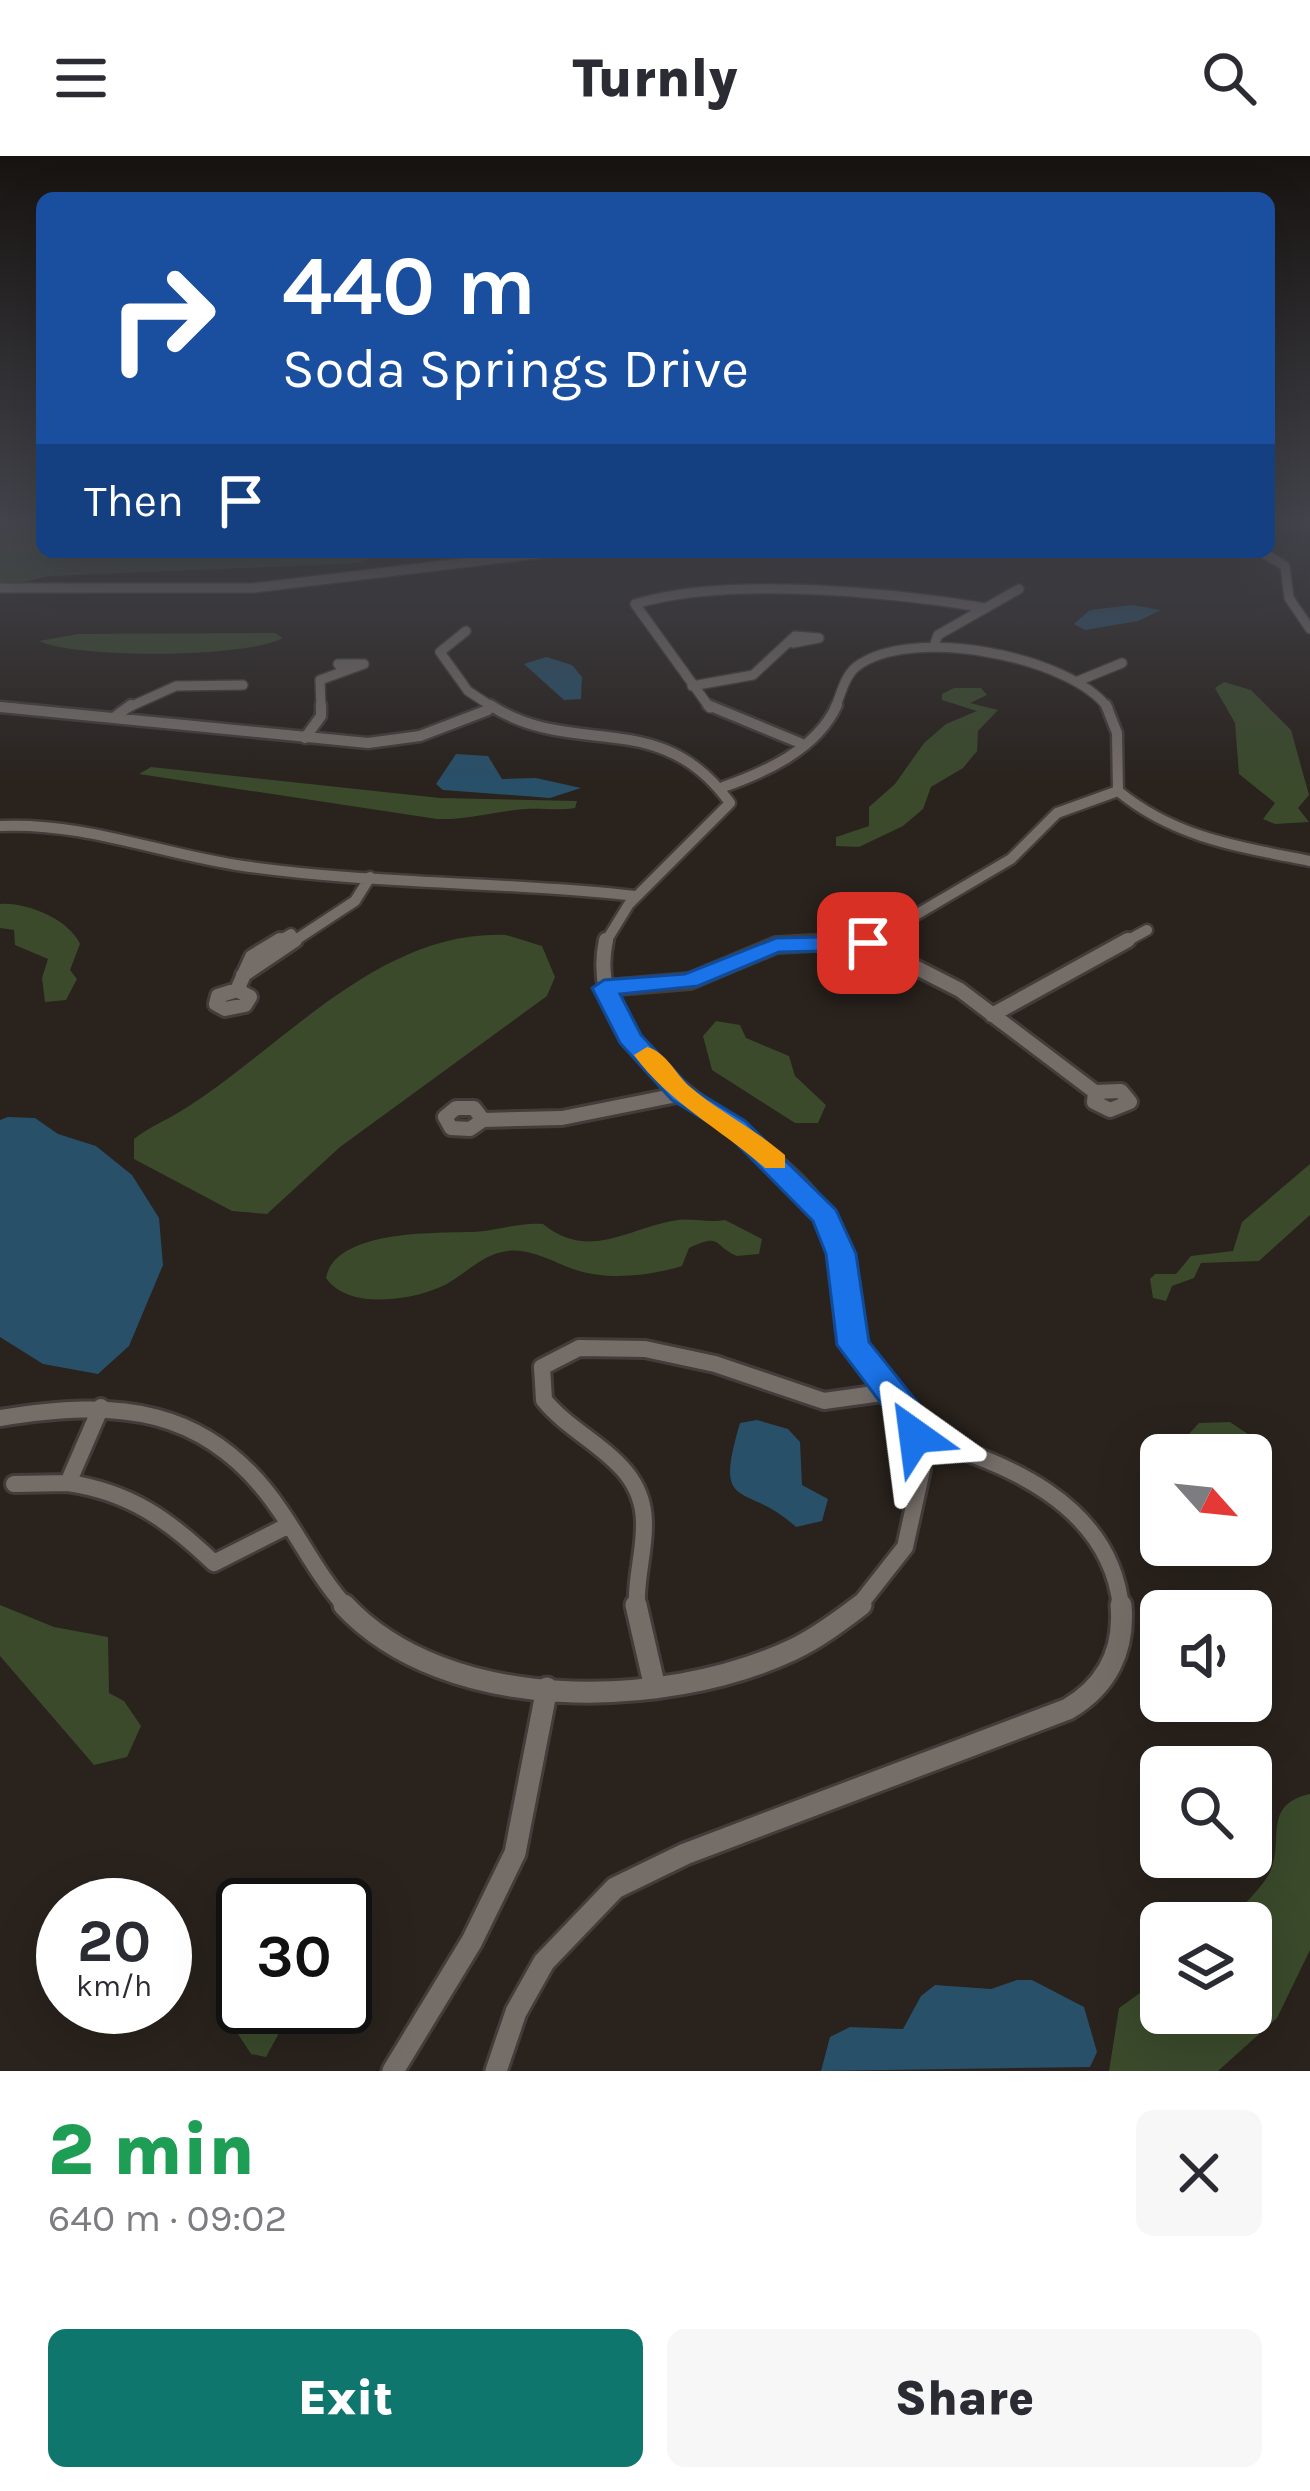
<!DOCTYPE html>
<html lang="en">
<head>
<meta charset="utf-8">
<style>
  body { margin:0; font-family:Karla,sans-serif; background:#f7f7f7; color:#2b2b33; height:100vh; display:flex; flex-direction:column; font-size:45px; white-space:nowrap }
  * { box-sizing:border-box; margin:0 }
  p { font-size:39px; color:#7c7c81 }
  .icon { flex:none; width:66px; height:66px; fill:none; stroke:currentColor; stroke-width:2; stroke-linecap:round; stroke-linejoin:round }
  .map { position:relative; height:1915px; overflow:hidden }
  .side { display:flex; flex-direction:column; background:#fff; flex:1 }
  .side>* { flex:none }
  .top-card { position:absolute; left:36px; top:36px; width:1239px; height:366px; border-radius:18px; box-shadow:0 12px 48px #0002; background:#1a4fa0; color:#fff; overflow:hidden }
  .needle { width:78px; rotate:117deg }
  .buttons { position:absolute; left:1140px; top:1278px; display:grid; gap:24px }
  .buttons a { display:grid; place-items:center; width:132px; height:132px; border-radius:18px; background:#fff; box-shadow:0 12px 48px #0002; font-size:60px }
  .speed { position:absolute; left:36px; top:1722px; display:flex; gap:24px; font-size:60px; font-weight:700; text-align:center }
  .speed>* { display:grid; place-content:center; width:156px; height:156px; border-radius:50%; background:#fff; box-shadow:0 12px 48px #0002; line-height:1 }
  .speed small { font-size:30px; font-weight:400 }
  .speed .limit { border:6px solid #111; border-radius:18px; background:#fff; color:#111 }
  .pin { position:absolute; display:grid; place-items:center; width:102px; height:102px; color:#fff; margin:-51px; border-radius:24px; box-shadow:0 6px 18px #0006 }
  .me { position:absolute; width:132px; margin:-66px; rotate:329deg; stroke-linejoin:round; filter:drop-shadow(0 0 9px #0008) }
  .turn { display:flex; align-items:center; gap:42px; height:252px; padding:0 48px; font-size:54px }
  .turn .icon { width:156px; height:156px; stroke-width:2.5 }
  .turn b { display:block; font-size:84px; line-height:102px }
  .then { display:flex; align-items:center; height:114px; padding:0 48px; background:#0003; gap:24px; font-size:45px }
  .round { display:grid; place-items:center; flex:none; width:126px; height:126px; border-radius:18px; background:#f7f7f7 }
  .summary { display:flex; align-items:center; justify-content:space-between; height:204px; padding:0 48px }
  h1 { font-size:72px; font-weight:800; line-height:90px; color:#1e9e55 }
  .primary-button { display:flex; gap:24px; margin-top:auto; padding:24px 48px }
  .primary-button a { flex:1; height:138px; border-radius:18px; background:#0f766e; color:#fff; font-size:48px; font-weight:800; line-height:138px; text-align:center }
  .primary-button a+a { background:#f7f7f7; color:#2b2b33 }
  header { display:flex; justify-content:space-between; align-items:center; height:156px; padding:0 48px; background:#fff; font-size:54px; font-weight:800 }
  .map>svg:first-child { display:block }
  .green { fill:#3a4a2b }
  .water { fill:#285069 }
  .lines { fill:none; stroke-linecap:round; stroke-linejoin:round }
  .street-far4-casing { stroke:#423d3a; stroke-width:12 }
  .street-far3-casing { stroke:#423d3a; stroke-width:15 }
  .street-far2-casing { stroke:#423d3a; stroke-width:20 }
  .street-far1-casing { stroke:#423d3a; stroke-width:22 }
  .street-casing { stroke:#423d3a; stroke-width:27 }
  .street-far4 { stroke:#756d68; stroke-width:9 }
  .street-far3 { stroke:#756d68; stroke-width:10 }
  .street-far2 { stroke:#756d68; stroke-width:14 }
  .street-far1 { stroke:#756d68; stroke-width:16 }
  .street { stroke:#756d68; stroke-width:21 }
  .route { fill:#1a73e8; stroke:#114b97; stroke-width:3 }
  .slow { fill:#f59e0b }
</style>
</head>
<body>
<header><svg class="icon" aria-label="menu" viewBox="0 0 24 24"><path d="M4 6h16M4 12h16M4 18h16"/></svg>Turnly<svg class="icon" aria-label="search" viewBox="0 0 24 24"><circle cx="10" cy="10" r="6"/><path d="M15 15l6 6"/></svg></header>
<div class="map">
<svg width="1310" height="1915" viewBox="0 0 1310 1915">
  <rect width="100%" height="100%" fill="#29221d"/>
  <!-- green -->
  <path class="green" d="M0,364H42V396H382L361,407L50,420L0,431Z
    M275,477L283,482C247,502 77,503 39,485L78,478Z
    M1224,526L1251,534L1291,574L1309,639L1298,652L1309,666L1275,668L1263,663L1275,647L1239,618L1235,567L1215,532Z
    M954,532H981L987,539L970,547L998,554L978,575L977,595L963,612L931,631L923,653L903,670L859,691L836,690V681L869,670V651L895,628L924,587L946,568L977,555L942,544V538Z
    M151,611L440,642L577,645L575,652C558,655 543,652 526,653C496,655 469,664 437,663L139,618Z
    M0,748C26,746 69,763 80,788L70,814L77,823L66,844L45,846L42,822L48,803L15,789L14,774L0,772Z
    M506,779L542,790L555,821L547,840L340,991L267,1058L232,1055L134,1003V983C149,971 165,965 181,955C283,892 377,774 506,779Z
    M716,865L740,869L746,882L789,900L795,920L826,949L818,967H795L712,914L703,880Z
    M1310,1008V1059L1259,1105L1201,1107L1194,1122L1172,1130L1166,1145L1153,1142L1150,1123L1155,1118H1176L1191,1100L1233,1095L1242,1066Z
    M725,1064L762,1083L759,1098L737,1100C713,1090 722,1076 689,1092L682,1110C648,1120 607,1125 573,1113C550,1105 527,1090 502,1096C478,1101 461,1123 438,1132C407,1145 347,1153 326,1122C335,1075 429,1077 468,1076C494,1076 517,1066 543,1068C590,1106 629,1071 678,1064C693,1062 709,1067 725,1064Z
    M1230,1266L1251,1280L1250,1299H1213L1187,1280L1199,1267Z
    M0,1449L54,1471L108,1481L109,1537L124,1545L141,1570L127,1601L94,1609L0,1500Z
    M1310,1638V1794L1277,1862L1218,1915H1109L1119,1852L1161,1822V1857H1251V1767H1225C1238,1755 1263,1731 1270,1716C1285,1684 1261,1649 1310,1638Z
    M243,1830V1851H268L269,1867L278,1879L266,1901L251,1898L227,1861L225,1848Z"/>
  <!-- water -->
  <path class="water" d="M1132,449L1161,454L1138,465L1085,474L1074,468L1090,454Z
    M546,501L572,509L582,521L581,543L564,544L524,508Z
    M456,598L488,600L502,623L536,622L581,632L550,642L443,634L436,628Z
    M8,961L35,962L58,978L96,990L132,1019L159,1062L163,1109L129,1190L98,1218L43,1208L0,1181V964Z
    M757,1264L788,1273L800,1286L802,1329L828,1343L822,1365L796,1371C744,1324 713,1359 740,1267Z
    M1017,1824H1032L1084,1851L1097,1896L1090,1911L821,1915L830,1881L850,1871L903,1873L921,1840L935,1829L991,1833Z"/>
  <g class="lines">
    <defs>
      <path id="street-far4" d="M1262,396L1285,410L1289,442L1310,473
        M0,432H253L554,396
        M466,475L440,496L468,535L494,552
        M934,490L938,479L1019,433
        M1078,525L1122,507
        M692,530L753,519L795,480L819,482L793,487
        M0,551L15,552
        M127,552L176,530L243,529
        M321,552L320,524L364,508H338L342,513
        M710,552L635,448C726,420 891,436 986,452
        M835,552C841,539 844,521 856,511C909,469 1070,500 1108,552"/>
      <path id="street-far3" d="M490,549C574,604 660,549 730,647L629,748L605,787
        M708,549L800,587
        M1106,549L1117,577L1118,635C1175,682 1240,691 1310,705
        M0,551L368,587L420,580L488,554
        M116,560L131,549
        M305,582L321,560V549
        M723,631C766,616 817,593 837,549
        M0,670C85,666 160,698 243,710C373,729 505,725 635,740
        M275,787L291,778
        M291,787L355,745L370,721
        M853,787H868L1011,703L1057,657L1118,635
        M1123,787L1147,774"/>
      <path id="street-far2" d="M606,784C576,923 796,972 835,1082
        M868,787L960,834L1095,936
        M243,819L295,784
        M605,832L690,825L776,789L873,784
        M237,834L252,801L280,784
        M237,834L250,841L245,849L225,853L216,848L218,840Z
        M992,859L1128,784
        M1121,935L1130,946L1110,954L1094,946L1095,936Z
        M456,952H474L483,964L470,973L451,972L445,961Z
        M483,964L562,962L682,938"/>
      <path id="street-far1" d="M834,1079L852,1186L914,1276L922,1314L905,1391L857,1452
        M0,1262C116,1243 208,1249 279,1353C302,1386 320,1423 347,1452
        M915,1280C1002,1304 1111,1347 1121,1452
        M68,1327C130,1336 169,1364 214,1407L287,1370
        M14,1328L68,1327L101,1251
        M637,1452C635,1423 645,1395 644,1366C643,1303 578,1286 544,1244L542,1211L579,1192L645,1193L715,1208L824,1245L889,1236"/>
      <path id="street" d="M344,1449C446,1559 664,1554 792,1494C816,1483 840,1465 861,1449
        M636,1449L655,1532
        M393,1915L472,1785L515,1697L547,1532
        M496,1915L516,1856L544,1806L615,1732L685,1698L1068,1553C1107,1530 1125,1494 1121,1449"/>
    </defs>
    <!-- street-far4 casing -->
    <use href="#street-far4" class="street-far4-casing"/>
    <!-- street-far3 casing -->
    <use href="#street-far3" class="street-far3-casing"/>
    <!-- street-far2 casing -->
    <use href="#street-far2" class="street-far2-casing"/>
    <!-- street-far1 casing -->
    <use href="#street-far1" class="street-far1-casing"/>
    <!-- street casing -->
    <use href="#street" class="street-casing"/>
    <!-- street-far4 -->
    <use href="#street-far4" class="street-far4"/>
    <!-- street-far3 -->
    <use href="#street-far3" class="street-far3"/>
    <!-- street-far2 -->
    <use href="#street-far2" class="street-far2"/>
    <!-- street-far1 -->
    <use href="#street-far1" class="street-far1"/>
    <!-- street -->
    <use href="#street" class="street"/>
  </g>
  <!-- sky -->
  <linearGradient id="sky" x2="0" y2="1"><stop stop-color="#171310"/><stop offset="0.58" stop-color="#43444c"/><stop offset="1" stop-color="#43444c" stop-opacity="0"/></linearGradient>
  <rect width="1310" height="632" fill="url(#sky)"/>
  <!-- route -->
  <path class="route" d="M776,782L868,780L879,787L868,794L779,796L698,830L620,838L641,879L691,932L745,965L836,1054L856,1098L869,1186L921,1251L932,1280L927,1289H903L893,1263L837,1189L826,1098L813,1065L726,977L672,944L620,887L592,832L604,824L685,818Z"/>
  <!-- slow -->
  <path class="slow" d="M647,891C666,896 675,917 689,930C718,955 755,973 785,999V1012H765C721,973 669,947 634,899Z"/>
</svg>
<div class="buttons">
<a><svg class="needle" viewBox="-14 -14 28 28"><path d="M0-13l5 13h-10z" fill="#e53935"/><path d="M0 13l5-13h-10z" fill="#7c7c81"/></svg></a>
<a><svg class="icon" aria-label="sound" viewBox="0 0 24 24"><path d="M4 9h4l5-4v14l-5-4H4zM17 9q2 3 0 6"/></svg></a>
<a><svg class="icon" aria-label="search" viewBox="0 0 24 24"><circle cx="10" cy="10" r="6"/><path d="M15 15l6 6"/></svg></a>
<a><svg class="icon" aria-label="layers" viewBox="0 0 24 24"><path d="M12 4l9 5-9 5-9-5zM3 14l9 5 9-5"/></svg></a>
</div>
<div class="speed"><div>20<small>km/h</small></div><div class="limit">30</div></div>
<div class="pin" style="left:868px;top:787px;background:#d93025"><svg class="icon" aria-label="arrive" viewBox="0 0 24 24"><path d="M6 21V4h12l-3 4 3 4H6"/></svg></div>
<svg class="me" style="left:915px;top:1280px" viewBox="-20 -20 40 40"><path d="M0-17L14 15 0 8-14 15z" fill="#1a73e8" stroke="#fff" stroke-width="4"/></svg>
<div class="top-card">
<div class="turn"><svg class="icon" aria-label="right" viewBox="0 0 24 24"><path d="M7 20v-9h11M14 6l5 5-5 5"/></svg><div><b>440 m</b>Soda Springs Drive</div></div>
<div class="then">Then<svg class="icon" aria-label="arrive" viewBox="0 0 24 24"><path d="M6 21V4h12l-3 4 3 4H6"/></svg></div>
</div>
</div>
<section class="side">
<div class="summary"><div><h1>2 min</h1><p>640 m · 09:02</p></div><a class="round"><svg class="icon" aria-label="close" viewBox="0 0 24 24"><path d="M6 6l12 12M18 6L6 18"/></svg></a></div>
<div class="primary-button"><a>Exit</a><a>Share</a></div>
</section>
</body>
</html>
